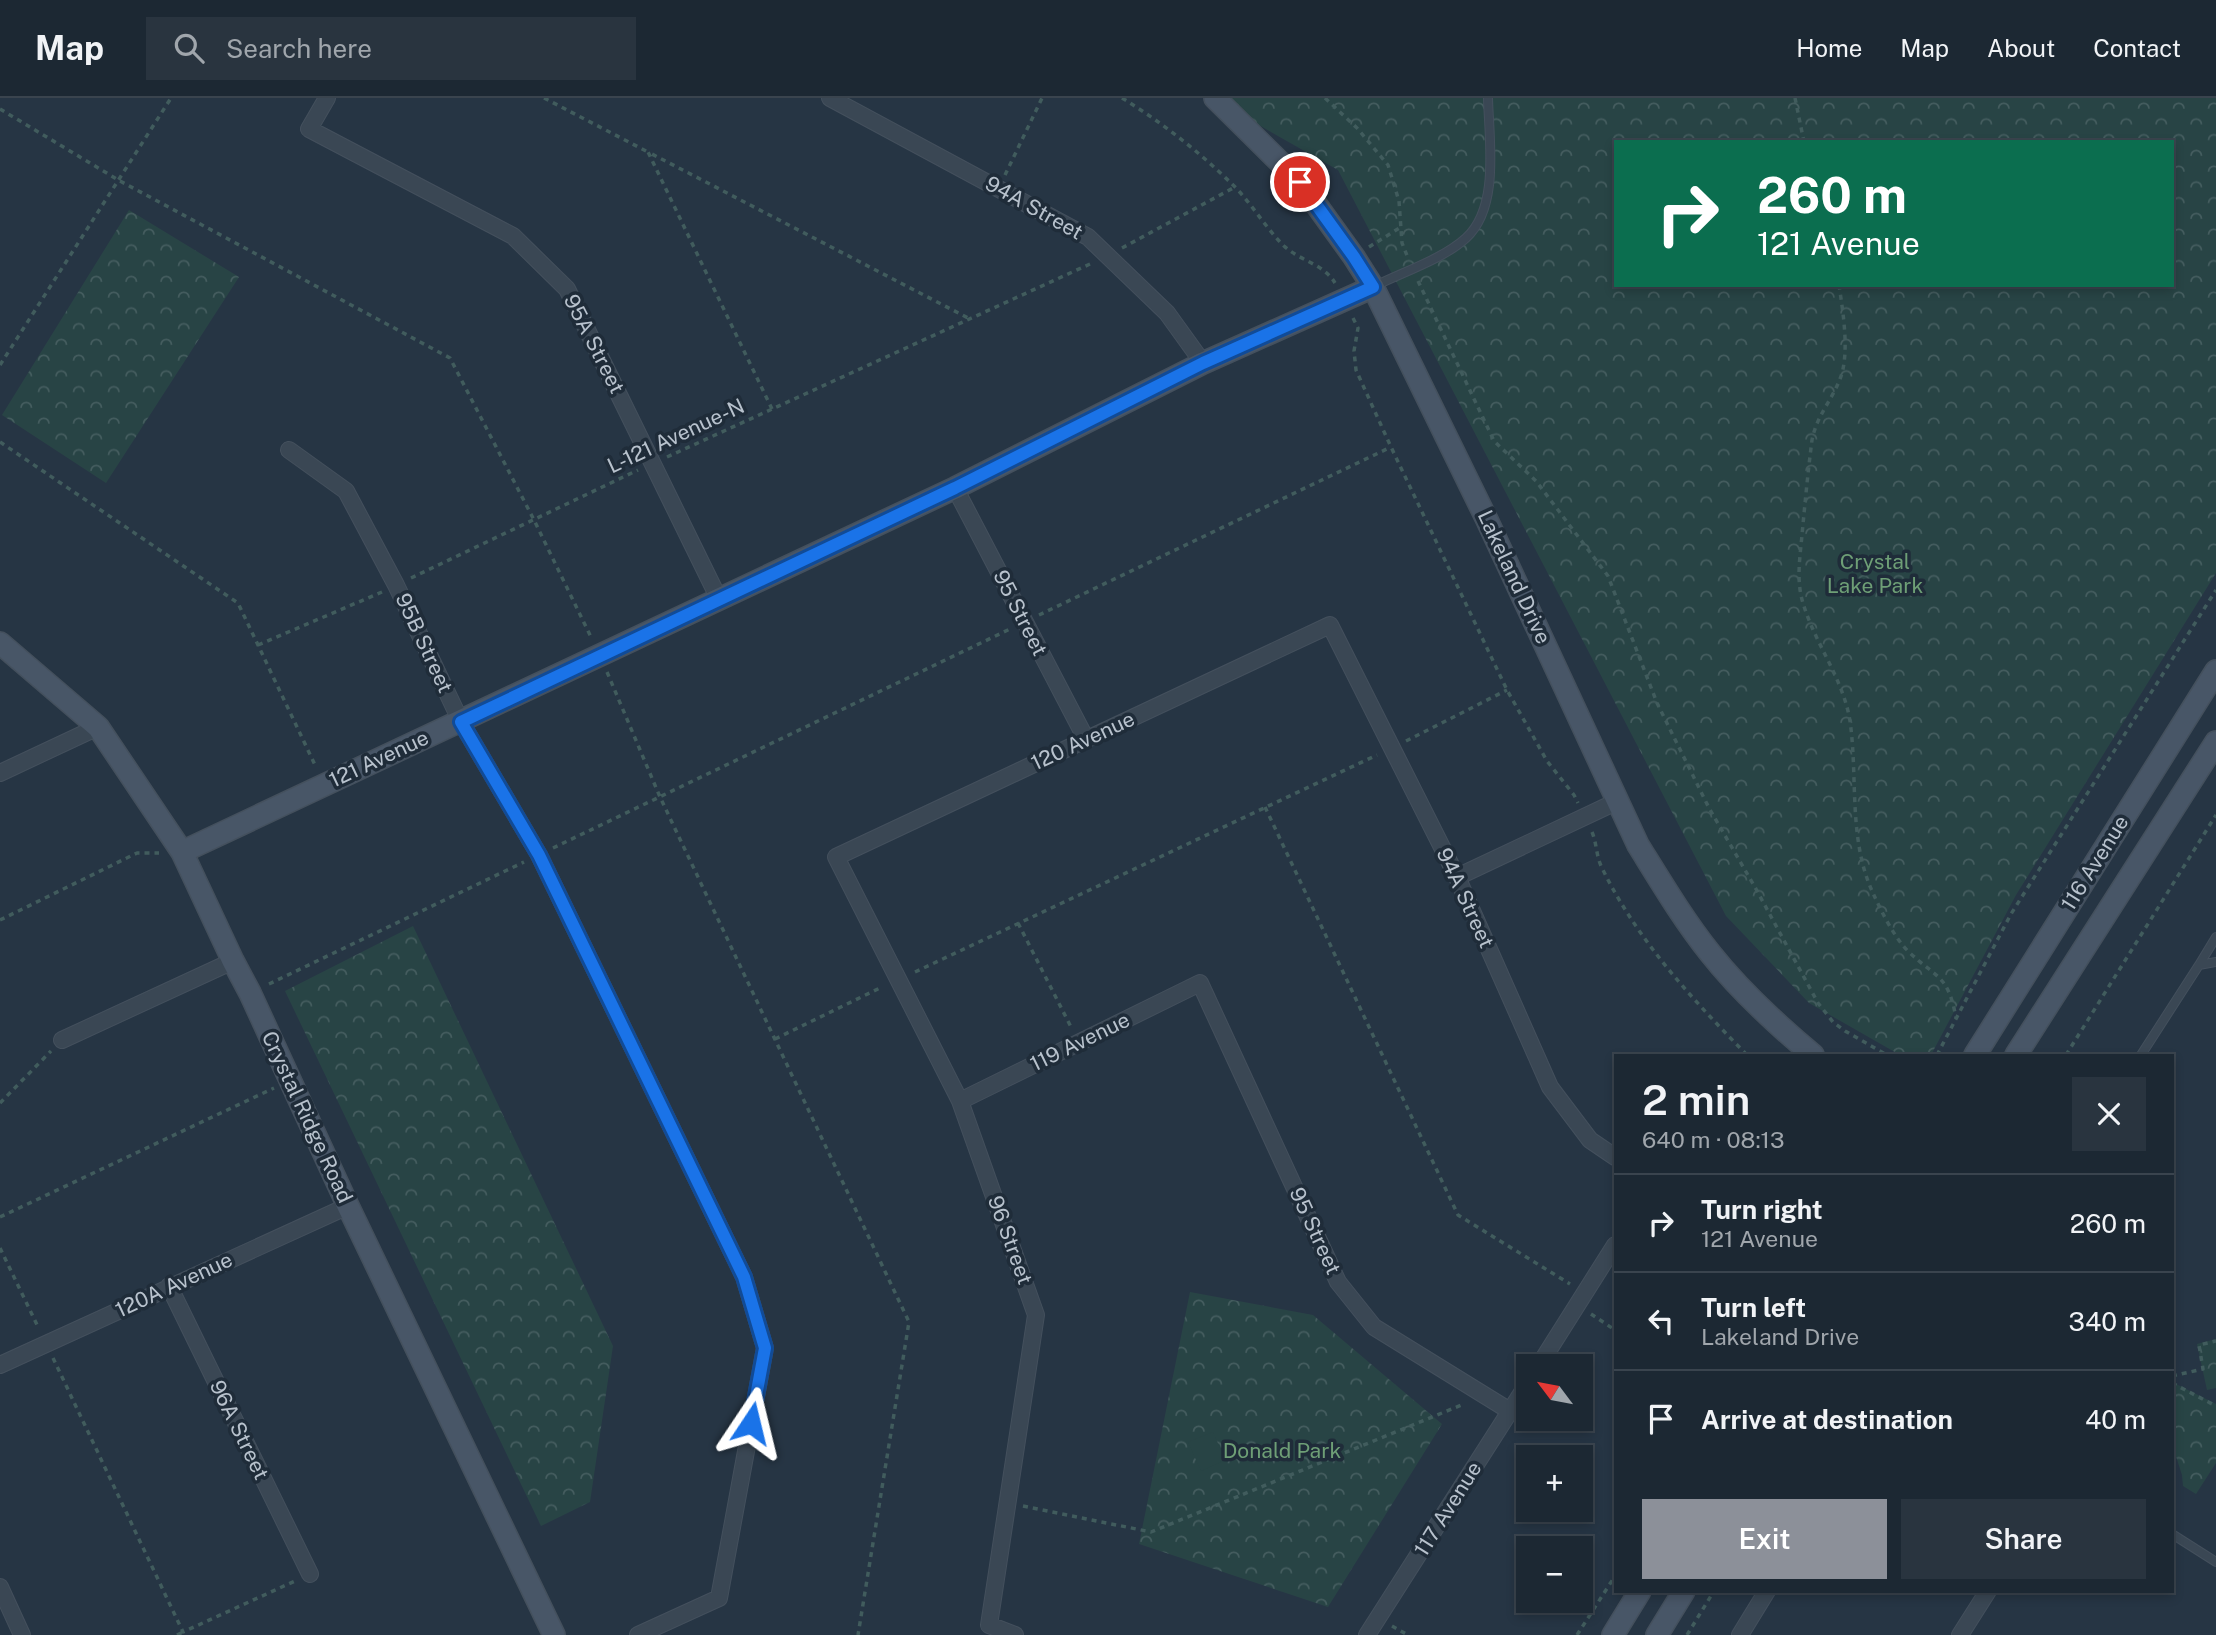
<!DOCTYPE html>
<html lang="en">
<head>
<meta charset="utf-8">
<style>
  body { margin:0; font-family:"Public Sans",sans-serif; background:#29343f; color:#f1f3f6; height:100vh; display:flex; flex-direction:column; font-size:26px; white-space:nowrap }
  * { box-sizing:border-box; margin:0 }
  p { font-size:23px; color:#a0a6ac }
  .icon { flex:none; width:38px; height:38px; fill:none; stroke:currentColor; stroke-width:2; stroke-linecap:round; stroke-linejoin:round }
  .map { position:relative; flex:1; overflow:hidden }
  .side { position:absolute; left:1614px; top:956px; width:560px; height:539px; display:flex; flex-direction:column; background:#1c2833; border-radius:0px; box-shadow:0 4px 10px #0003,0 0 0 2px #3a444e }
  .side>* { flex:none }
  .banner { position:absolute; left:1614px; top:42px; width:560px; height:147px; border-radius:0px; box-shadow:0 4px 10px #0003,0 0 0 2px #3a444e; background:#0b6e4f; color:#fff; overflow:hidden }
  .needle { width:46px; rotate:302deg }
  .fabs { position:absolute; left:1516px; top:1256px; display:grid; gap:14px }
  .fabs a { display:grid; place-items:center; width:77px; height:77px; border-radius:0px; background:#1c2833; box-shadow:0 4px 10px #0003,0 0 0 2px #3a444e; font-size:35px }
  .pin { position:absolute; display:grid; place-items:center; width:60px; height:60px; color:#fff; margin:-30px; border:4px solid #fff; border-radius:50%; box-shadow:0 2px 7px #0007 }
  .me { position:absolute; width:77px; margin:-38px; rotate:10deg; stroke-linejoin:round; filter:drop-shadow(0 0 5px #0008) }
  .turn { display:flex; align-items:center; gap:24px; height:147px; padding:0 28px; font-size:32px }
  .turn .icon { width:91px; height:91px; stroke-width:2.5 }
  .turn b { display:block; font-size:49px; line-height:60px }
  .round { display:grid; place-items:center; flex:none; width:74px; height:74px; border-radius:0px; background:#29343f }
  .overview { display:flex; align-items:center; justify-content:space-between; height:119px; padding:0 28px }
  h1 { font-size:42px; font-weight:600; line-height:52px }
  .cta { display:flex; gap:14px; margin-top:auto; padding:14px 28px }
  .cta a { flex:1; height:80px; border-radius:0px; background:#8c9099; color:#fff; font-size:28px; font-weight:600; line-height:80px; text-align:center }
  .cta a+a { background:#29343f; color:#f1f3f6 }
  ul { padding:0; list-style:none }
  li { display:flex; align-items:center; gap:21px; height:98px; padding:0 28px; border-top:2px solid #3a444e }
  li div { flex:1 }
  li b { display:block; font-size:26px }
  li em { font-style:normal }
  header { display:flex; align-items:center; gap:42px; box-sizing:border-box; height:98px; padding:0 35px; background:#1c2833; border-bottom:2px solid #3a444e }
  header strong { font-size:33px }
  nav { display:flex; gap:38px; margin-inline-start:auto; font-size:24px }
  .search { width:490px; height:63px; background:#29343f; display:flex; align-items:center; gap:18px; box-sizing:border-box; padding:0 24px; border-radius:0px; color:#a0a6ac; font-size:26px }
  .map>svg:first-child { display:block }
  .park { fill:url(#park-crowns); fill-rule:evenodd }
  .pitch { fill:#284445 }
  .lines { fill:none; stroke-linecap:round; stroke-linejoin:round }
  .lane-casing { stroke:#44505d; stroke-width:10 }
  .street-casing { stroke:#44505d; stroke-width:18 }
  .secondary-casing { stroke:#44505d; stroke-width:24 }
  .path { stroke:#415c5d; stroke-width:3.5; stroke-dasharray:5 5; stroke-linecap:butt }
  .lane { stroke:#3a4754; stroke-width:8 }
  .street { stroke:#3a4754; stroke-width:16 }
  .secondary { stroke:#485667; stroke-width:21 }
  .route-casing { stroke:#114b97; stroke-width:18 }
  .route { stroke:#1a73e8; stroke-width:12 }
  .labels { text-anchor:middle; stroke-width:7; stroke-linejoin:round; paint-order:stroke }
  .street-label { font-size:21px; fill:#b8c2cd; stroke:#1f2c39 }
  .park-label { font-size:21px; fill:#6e9f76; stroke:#1f2c39 }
</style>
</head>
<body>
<header>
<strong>Map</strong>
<div class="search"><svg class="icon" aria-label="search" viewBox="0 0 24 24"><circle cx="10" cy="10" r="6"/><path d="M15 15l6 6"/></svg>Search here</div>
<nav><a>Home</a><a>Map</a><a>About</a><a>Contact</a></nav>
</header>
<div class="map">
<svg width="2216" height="1537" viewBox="0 0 2216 1537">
  <defs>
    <pattern id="park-crowns" width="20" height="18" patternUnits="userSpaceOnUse" patternTransform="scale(1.75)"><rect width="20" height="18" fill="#284445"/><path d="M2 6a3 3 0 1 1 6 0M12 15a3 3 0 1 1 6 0" fill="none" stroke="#455d5f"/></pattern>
  </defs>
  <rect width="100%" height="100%" fill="#263544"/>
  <!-- park -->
  <path class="park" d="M1211,0H2216V475L2016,797L1931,957H1900L1809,905L1726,818L1338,72ZM1615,44H2172V187H1615Z
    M129,112L239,179L106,385L2,317Z
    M413,828L613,1248L590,1404L541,1428L285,893Z
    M1190,1194L1313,1217L1442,1326L1328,1509L1139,1446Z
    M2216,1241V1290L2207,1292L2197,1246Z
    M2172,1284L2216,1306V1365L2196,1396L2183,1388L2182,1377L2172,1346Z"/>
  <!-- pitch -->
  <path class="pitch" d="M1213,1334L1225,1362L1201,1373L1188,1344Z"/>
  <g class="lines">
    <defs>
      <path id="lane" d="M1375,188C1403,174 1443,161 1466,140C1500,109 1489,42 1488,0
        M2199,867L2216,839
        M2141,957L2199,867L2216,864
        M2172,1436L2216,1464"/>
      <path id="street" d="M327,0L309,31L513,138L567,191L719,501
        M830,0L1088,139L1167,215L1203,265
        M289,352L346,393L396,487L461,624L539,757L744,1179L765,1250L719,1500L638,1537
        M955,390L1086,641
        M0,675L98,629
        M1457,779L1618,703
        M62,942L233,863
        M960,1003L1200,885L1338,1184L1374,1229L1510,1313
        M169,1188L310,1476
        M0,1267L348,1108
        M1538,1269L1615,1147
        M0,1489L22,1537
        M1015,1537L989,1527L1036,1217L960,1003L836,759L1330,527L1457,779L1550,989L1590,1042L1615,1059
        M1367,1537L1528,1285
        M1740,1537L1767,1493
        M1960,1537L1988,1493"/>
      <path id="secondary" d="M1215,0L1300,84L1354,159L1373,189L1487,422L1638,747C1661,784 1683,821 1710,855C1740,893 1776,926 1813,957
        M0,545L98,629L182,754L233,863L250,895L348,1108L554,1537
        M182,754L955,390L1203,265L1373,189
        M1975,957L2216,573
        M2016,957L2216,644
        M1613,1537L1640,1493
        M1657,1537L1684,1493"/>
    </defs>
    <!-- lane casing -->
    <use href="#lane" class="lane-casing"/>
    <!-- street casing -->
    <use href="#street" class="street-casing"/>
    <!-- secondary casing -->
    <use href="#secondary" class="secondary-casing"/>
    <!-- path -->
    <path class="path" d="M544,0L648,54
      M1122,0C1163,25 1202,56 1236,90C1253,108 1266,130 1284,148C1300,163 1324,166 1335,185
      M1325,0L1357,30L1388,67L1399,103L1402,145L1408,160
      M1795,0L1804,44
      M0,11L120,83L450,260L534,422L591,539
      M1005,77L1042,0
      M1369,149L1401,129
      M1122,150L1235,89
      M1418,183L1494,343L1536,383L1608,478L1657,605L1709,710L1756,791L1818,905L1833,924L1845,933L1887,957
      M1839,187C1843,214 1850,256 1840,281C1831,304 1817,317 1812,342C1808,373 1805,405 1802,437C1800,459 1796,483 1803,505C1815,546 1843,580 1850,623C1858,679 1848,742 1873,795C1881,813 1895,841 1909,854C1937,881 1948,876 1956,920
      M1353,220L1358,230L1354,253L1356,272L1391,349L1507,592L1547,663L1574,697L1578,705
      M0,267L171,0
      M772,311L648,54L970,221
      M0,344L238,505L316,669
      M667,359L1090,166
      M411,480L638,372
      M1039,517L1391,349
      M258,547L382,494
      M607,574L660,699L909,1224L858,1537
      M1406,643L1507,592
      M1265,709L1458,1117L1570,1186
      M1592,734C1597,746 1596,758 1602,770C1637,842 1692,901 1747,957
      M553,750L1010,531
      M0,822L137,755H159
      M1018,825L1071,929
      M915,874L1377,657
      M269,886L524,764
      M775,941L882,889
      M1937,957L2011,816L2216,492
      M2066,957L2216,717
      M0,1005L51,953
      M0,1119L274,990
      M0,1150L39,1231
      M1591,1216L1615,1232
      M53,1260L183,1534L295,1483
      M2172,1278L2203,1271L2199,1247L2216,1243
      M2172,1285L2216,1308
      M1023,1408L1151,1434L1464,1306
      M1392,1528L1408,1537
      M177,1537L183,1534
      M1577,1537L1615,1478
      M1687,1537L1714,1493"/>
    <!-- lane -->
    <use href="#lane" class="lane"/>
    <!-- street -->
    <use href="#street" class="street"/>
    <!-- secondary -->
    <use href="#secondary" class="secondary"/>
  </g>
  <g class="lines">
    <defs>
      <path id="route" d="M751,1325L765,1250L744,1179L539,757L461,624L955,390L1203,265L1373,189L1354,159L1300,84"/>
    </defs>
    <!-- route casing -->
    <use href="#route" class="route-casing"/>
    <!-- route -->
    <use href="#route" class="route"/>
  </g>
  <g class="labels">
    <!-- street labels -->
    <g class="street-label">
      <text transform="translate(1034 110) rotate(29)" y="7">94A Street</text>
      <text transform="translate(594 246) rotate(63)" y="7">95A Street</text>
      <text transform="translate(676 338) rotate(-25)" y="7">L-121 Avenue-N</text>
      <text transform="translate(1514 479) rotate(65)" y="7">Lakeland Drive</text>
      <text transform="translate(1020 515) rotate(63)" y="7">95 Street</text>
      <text transform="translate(424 545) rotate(65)" y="7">95B Street</text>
      <text transform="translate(1083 643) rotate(-25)" y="7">120 Avenue</text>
      <text transform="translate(379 661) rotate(-25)" y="7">121 Avenue</text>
      <text transform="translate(2095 765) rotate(-58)" y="7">116 Avenue</text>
      <text transform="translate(1465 800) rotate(65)" y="7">94A Street</text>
      <text transform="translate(1080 944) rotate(-26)" y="7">119 Avenue</text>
      <text transform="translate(307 1019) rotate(65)" y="7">Crystal Ridge Road</text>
      <text transform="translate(1315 1133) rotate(65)" y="7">95 Street</text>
      <text transform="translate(1010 1142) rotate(70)" y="7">96 Street</text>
      <text transform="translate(174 1187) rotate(-25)" y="7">120A Avenue</text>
      <text transform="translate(239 1332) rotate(64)" y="7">96A Street</text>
      <text transform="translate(1448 1411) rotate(-58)" y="7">117 Avenue</text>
    </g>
    <!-- park labels -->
    <g class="park-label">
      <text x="1875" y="471">Crystal<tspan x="1875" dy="24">Lake Park</tspan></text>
      <text x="1282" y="1360">Donald Park</text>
    </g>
  </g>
</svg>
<div class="fabs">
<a><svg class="needle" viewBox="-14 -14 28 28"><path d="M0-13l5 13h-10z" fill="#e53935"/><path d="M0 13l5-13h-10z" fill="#a0a6ac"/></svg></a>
<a>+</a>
<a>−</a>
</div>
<div class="pin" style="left:1300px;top:84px;background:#d93025"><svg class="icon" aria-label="arrive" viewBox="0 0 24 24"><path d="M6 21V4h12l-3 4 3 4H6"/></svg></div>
<svg class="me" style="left:751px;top:1325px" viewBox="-20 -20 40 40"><path d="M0-17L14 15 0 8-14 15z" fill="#1a73e8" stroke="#fff" stroke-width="4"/></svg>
<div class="banner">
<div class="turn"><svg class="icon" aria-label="right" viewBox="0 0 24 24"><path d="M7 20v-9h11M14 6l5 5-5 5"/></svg><div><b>260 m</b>121 Avenue</div></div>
</div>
<section class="side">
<div class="overview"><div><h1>2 min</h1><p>640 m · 08:13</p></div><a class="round"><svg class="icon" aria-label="close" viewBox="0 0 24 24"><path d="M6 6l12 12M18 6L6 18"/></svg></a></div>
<ul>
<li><svg class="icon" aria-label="right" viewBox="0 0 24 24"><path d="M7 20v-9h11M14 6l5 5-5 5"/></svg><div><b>Turn right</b><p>121 Avenue</p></div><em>260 m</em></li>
<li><svg class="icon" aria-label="left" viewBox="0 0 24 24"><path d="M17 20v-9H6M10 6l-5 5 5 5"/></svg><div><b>Turn left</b><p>Lakeland Drive</p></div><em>340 m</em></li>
<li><svg class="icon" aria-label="arrive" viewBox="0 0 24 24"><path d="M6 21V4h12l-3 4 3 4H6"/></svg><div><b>Arrive at destination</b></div><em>40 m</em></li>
</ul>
<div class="cta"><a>Exit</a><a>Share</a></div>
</section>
</div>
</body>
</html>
